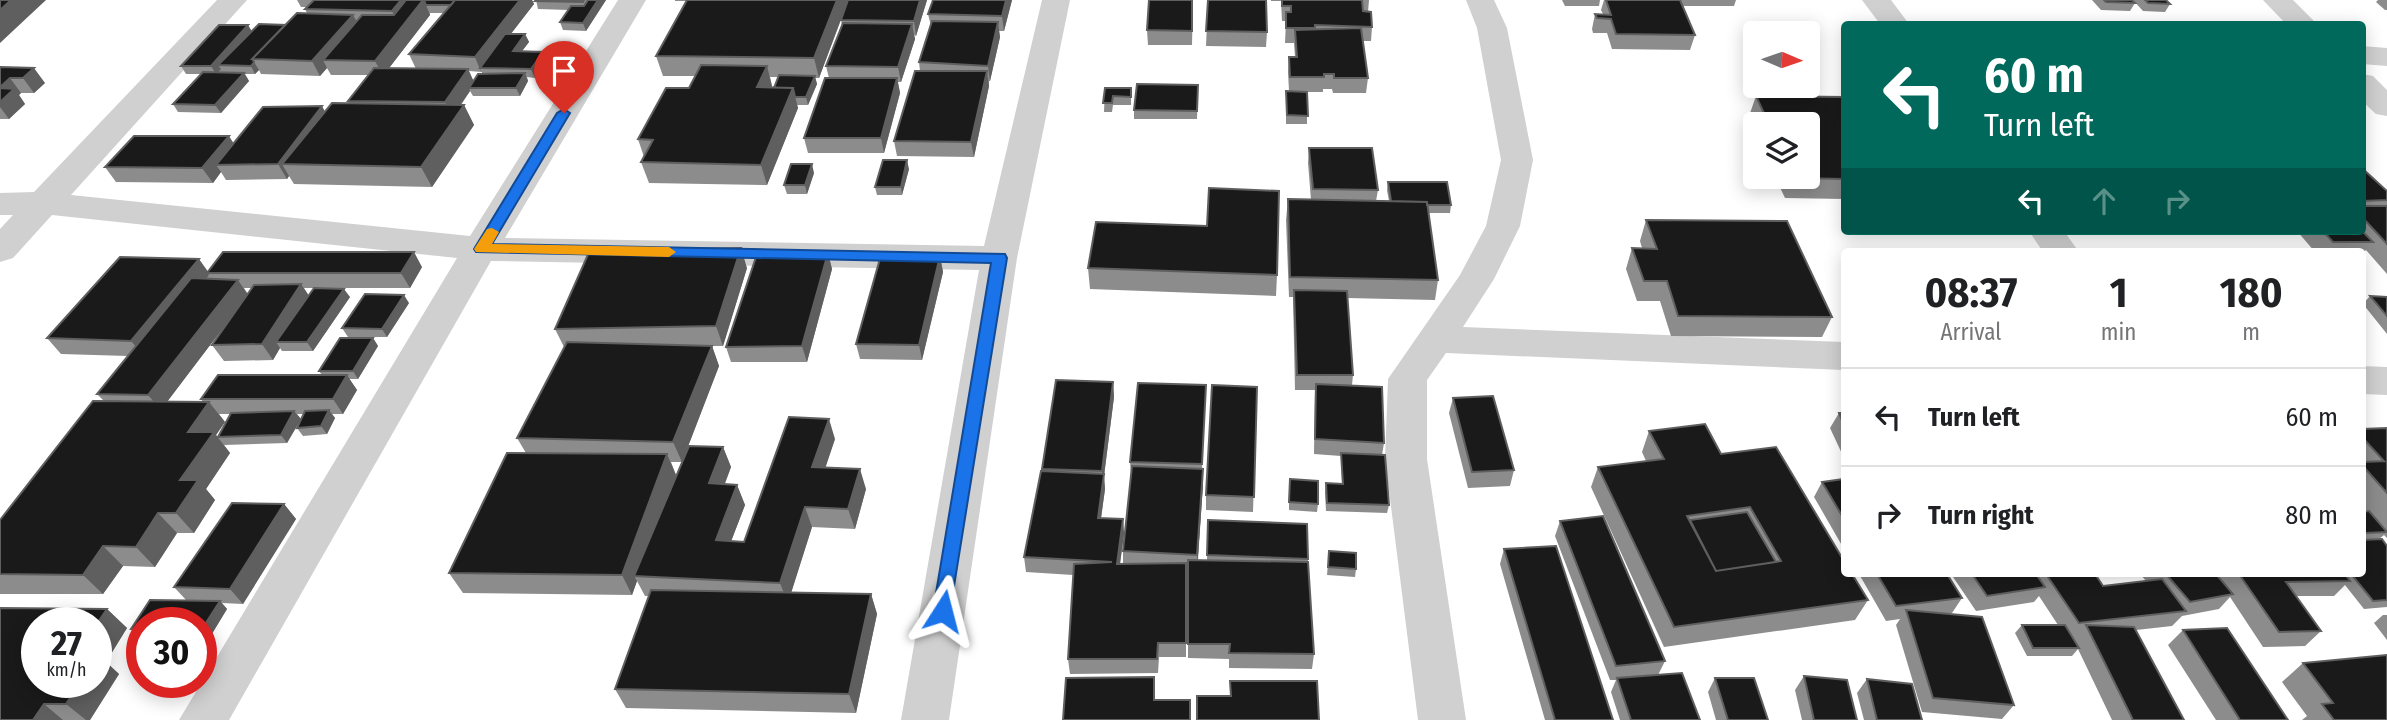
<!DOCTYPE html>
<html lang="en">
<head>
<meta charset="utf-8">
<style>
  body { margin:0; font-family:"Fira Sans Condensed",sans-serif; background:#f6f6f6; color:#202124; height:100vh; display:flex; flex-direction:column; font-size:26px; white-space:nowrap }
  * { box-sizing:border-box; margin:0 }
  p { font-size:23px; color:#757577 }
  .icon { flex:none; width:38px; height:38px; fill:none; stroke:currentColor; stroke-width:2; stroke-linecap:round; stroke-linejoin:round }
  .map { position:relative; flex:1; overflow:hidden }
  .drawer { position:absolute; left:1841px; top:248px; width:525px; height:329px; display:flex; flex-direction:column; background:#fff; border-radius:7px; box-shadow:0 4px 18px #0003 }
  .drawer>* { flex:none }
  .guide { position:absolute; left:1841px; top:21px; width:525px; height:214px; border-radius:7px; box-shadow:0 4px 18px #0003; background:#00695c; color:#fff; overflow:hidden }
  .needle { width:46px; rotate:92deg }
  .fabs { position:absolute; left:1743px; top:21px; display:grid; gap:14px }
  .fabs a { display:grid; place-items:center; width:77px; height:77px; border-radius:7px; background:#fff; box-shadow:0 4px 18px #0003; font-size:35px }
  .speed { position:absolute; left:21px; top:607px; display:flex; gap:14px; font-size:35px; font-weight:700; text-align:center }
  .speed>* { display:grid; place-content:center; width:91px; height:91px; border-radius:50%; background:#fff; box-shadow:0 4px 18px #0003; line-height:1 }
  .speed small { font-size:18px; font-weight:400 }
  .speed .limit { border:10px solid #d22; background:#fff; color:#111 }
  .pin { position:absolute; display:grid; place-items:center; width:60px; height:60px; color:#fff; margin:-72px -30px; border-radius:50% 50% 50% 0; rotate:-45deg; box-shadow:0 0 7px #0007 }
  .pin .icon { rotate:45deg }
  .me { position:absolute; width:77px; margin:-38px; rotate:9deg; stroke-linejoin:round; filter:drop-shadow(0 0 5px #0008) }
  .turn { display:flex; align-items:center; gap:24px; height:147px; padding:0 28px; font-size:32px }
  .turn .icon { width:91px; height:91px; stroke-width:2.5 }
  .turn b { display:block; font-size:49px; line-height:60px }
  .lanes { display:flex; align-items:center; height:66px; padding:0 28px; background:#0003; justify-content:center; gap:35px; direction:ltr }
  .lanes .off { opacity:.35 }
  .eta { display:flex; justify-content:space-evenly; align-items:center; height:119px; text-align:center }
  .eta b { font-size:42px; font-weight:700; line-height:49px }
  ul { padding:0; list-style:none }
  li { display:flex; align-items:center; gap:21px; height:98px; padding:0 28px; border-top:2px solid #e0e0e0 }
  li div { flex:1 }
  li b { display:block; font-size:26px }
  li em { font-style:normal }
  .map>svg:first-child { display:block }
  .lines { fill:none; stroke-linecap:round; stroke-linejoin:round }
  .minor { fill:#d0d0d0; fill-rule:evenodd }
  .wall { fill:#8c8c8c; fill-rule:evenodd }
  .shaded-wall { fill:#5f5f5f }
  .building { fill:#1a1a1a; stroke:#5f5f5f; stroke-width:2; fill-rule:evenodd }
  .route { fill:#1a73e8; stroke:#114b97; stroke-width:2 }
  .slow { fill:#f59e0b }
</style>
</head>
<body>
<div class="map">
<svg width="2387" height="720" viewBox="0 0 2387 720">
  <rect width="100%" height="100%" fill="#fff"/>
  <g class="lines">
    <!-- minor -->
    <path class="minor" d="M217,0H247L71,195L470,236L618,0H646L505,238L984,246L1042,0H1070L1017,258L949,720H901L979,270L491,261L229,720H179L457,258L52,215L13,258L0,262V229L13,215H0V193L34,192Z
      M1466,0H1494L1507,28L1533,160L1520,226L1494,279L1463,327L1844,342V370L1446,353L1427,380V459L1466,720H1418L1385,459L1388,379L1460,275L1486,226L1501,160L1477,28Z
      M1862,0H1891L1909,24H1880Z
      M2263,0H2293L2317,24H2286Z
      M2362,46L2387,48V66L2362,64Z
      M2362,74L2373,76L2387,90V116L2376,114L2362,101Z
      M2029,231H2064L2079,252H2043Z
      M2362,366L2387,367V395L2362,394Z"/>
  </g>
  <!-- wall -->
  <path class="wall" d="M297,0H532L534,4L511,34H525L529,42L522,51L543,52L546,60L535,78L527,77L528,81L520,96H473L470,91L461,105H464L474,125L432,187L294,184L289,176L287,179L226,180L221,172L213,183L116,182L105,167L233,143L349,103L348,101L368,75H331L327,68L320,76L261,74L259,70L255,74H245L249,81L221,113L178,112L173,104L201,74H186L181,66L252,31L285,25L307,13L305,9L307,7H301ZM430,13H444L409,54L416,69H388L430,15ZM469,71L482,72V74L473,81Z
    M536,0H606L586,31L563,30L560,22L569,10L538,9Z
    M675,0H927L916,36L914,35L915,39L901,82H898L900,93L884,153H808L804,138L829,78L826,66L842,26L841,20L819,78H815L817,84L808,105H797L798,108L767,185L649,183L641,162L644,157L638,139L689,88L695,76H663L656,56L687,1H675ZM770,77H778L774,87H772Z
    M1012,0L1004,31H999L1000,37L990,81H989V86L974,157L897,156L894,141L920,71L919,62L931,26L928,14Z
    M1193,0L1192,45H1148L1147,30Z
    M1208,0L1267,32L1266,47L1206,46Z
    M1271,0H1369L1368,12L1372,27L1371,41H1363L1368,78L1366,93H1333L1332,89H1323V92H1307V124H1286V91H1289L1288,72L1289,57H1295L1294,43H1285L1286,21H1282L1281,1H1271Z
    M1562,0H1600L1599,6H1565Z
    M1604,0H1736L1734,6H1683L1695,35L1690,50L1612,49L1607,33H1593L1592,29L1595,14H1603L1601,10Z
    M2092,0H2132L2135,3L2130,11L2101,10Z
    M2133,0H2166L2170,4L2165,12L2143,11Z
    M2378,0H2387V10H2385L2376,2Z
    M0,67L45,83L34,93H21L19,95L25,104L9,119H0Z
    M1198,85L1197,119H1134V110Z
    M1105,88H1131V105H1113L1112,112H1104Z
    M1756,96L1844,97V199L1785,198L1775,177H1808V124H1755V131L1749,116Z
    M1309,148L1378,190L1376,201H1389L1387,190L1388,182L1451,205L1450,213H1429L1438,280L1435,300L1347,298L1353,375L1352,385L1384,443L1382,455L1389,505L1387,513L1326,511L1325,492L1326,483L1342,484L1341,456L1314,454L1315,390H1295L1293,297H1289L1286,220L1288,199L1311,200L1308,163Z
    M909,169L902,195H877L875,187Z
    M2362,170L2387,191V274L2366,250L2362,254V252H2315L2297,231H2362Z
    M814,173L807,194H787L784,185Z
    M1646,220L1832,317L1822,337L1671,336L1660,301H1637L1626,269L1632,248H1642L1640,241Z
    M1207,226L1277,275L1276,296L1090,289L1088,268Z
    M828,253L832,269L807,362H731L726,347Z
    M940,256L943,272L922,360L860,359L856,344Z
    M422,267L410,288H329L350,297L313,351H282L280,348L273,360L224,361L212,345L234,314L167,401L203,402L201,399L322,375L319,371L373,338L378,346L358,379H349L357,390L343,414H332L335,418L327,434L303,436L297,428L303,414H297L301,419L287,443L224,445L230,453L206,489L215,500L194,533H177L155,567L123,566L103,594H0V520L104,401L97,394L128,356L61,354L47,338L208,272ZM244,288H252L248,294ZM304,288H314L309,296ZM219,414H231L218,437L216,435L225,422Z
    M747,268L723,346H712L719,366L682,462H671L676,475L672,487L723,447L731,467L725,484L737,485L745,505L731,541L744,542L835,439L825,467L866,489L855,529L812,527L791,592L871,594L877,614L856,713L626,708L615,689L649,596H645L637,581L632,595L463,593L449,573L526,453L517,438L564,347L555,329Z
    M2370,296L2387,297V334L2363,304Z
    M409,303L387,337H348L342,328Z
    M1113,382L1114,397L1104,476L1105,489L1101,518L1123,519L1124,534L1120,564H1123V551L1131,473L1130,462L1205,401L1202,469L1203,484L1198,560L1207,561L1208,520L1307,524L1308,562L1314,654L1312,669L1229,668V659L1188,658V569H1186V657H1159L1158,673L1070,674L1068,659L1073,575L1026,572L1024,557L1042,469Z
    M1257,387L1253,512L1206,510V495Z
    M1453,398L1514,470L1510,486L1468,488L1449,413Z
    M1839,413H1844V458L1830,428Z
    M2387,428V538L2384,535L2379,539L2387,546V607L2364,609L2345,585L2334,596H2296L2321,631L2305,646L2263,647L2230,597L2219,609L2182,616L2172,626L2136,630L2184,720H2112L2078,649L2072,656H2027L2015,633L2022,625H2058L2039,596L2034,602L1976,611L1951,574H2095L2103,586L2146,581L2140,574H2362V512H2365L2362,509V429Z
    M1649,431L1721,454L1868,600L1855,620L1664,647L1591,487L1598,467L1646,461L1642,452Z
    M1844,479V549L1814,497L1822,482Z
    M1289,487L1318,504L1317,512L1289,510Z
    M232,503L284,504L296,519L243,604L222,603L227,609L210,637H201V623H142V637H139L131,629L150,600L187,601L174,587Z
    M1560,521L1665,661L1658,675L1700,720H1620L1611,692L1616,680H1610L1555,536Z
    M1504,549L1613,720H1545L1500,564Z
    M1329,551L1356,569L1355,577L1327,575Z
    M1859,574H1947L1962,598L1952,613L1945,614L2014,705L2002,719L1922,712L1896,625L1900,619L1886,621Z
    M107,609L127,628L106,662L119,674L90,720H0Z
    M2383,615H2387V640L2374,623Z
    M2183,630L2288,720H2216L2168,645Z
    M2303,663L2387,720H2302L2307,716L2282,682Z
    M1804,676L1857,720H1802L1795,690Z
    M1715,678L1768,720H1716L1708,692Z
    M1867,679L1922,720H1864L1857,693Z"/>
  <!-- shaded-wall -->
  <path class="shaded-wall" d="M11,0H46L0,43V10Z
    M401,0H410L399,26L392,11Z
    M424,0L430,15L383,76L375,61Z
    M520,0H532L534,4L484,68H480L481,72L475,57Z
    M598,0H606L586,31L583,23Z
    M837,0H848L819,78L814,58Z
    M920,0H927L916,36L914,21Z
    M1006,0H1012L1004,31L1002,16Z
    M353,15L361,29L323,60L327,68L320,76L312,61Z
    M998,22L1000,37L990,81L988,66Z
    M912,24L915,39L901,82L898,67Z
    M248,25L253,33L218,65L221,69L216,74L211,66Z
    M525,34L529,42L516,59L513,51Z
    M543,52L546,60L535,78L531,69Z
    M254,62L259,70L255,74L251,66Z
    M767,66L772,86L763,107L757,87Z
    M34,68L45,83L34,93L23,78Z
    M468,69L475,84L469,88L470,91L452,117L445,102Z
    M987,71L989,86L974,157L971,142Z
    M244,73L249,81L221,113L215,105Z
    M525,73L528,81L520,96L516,88Z
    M815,76L817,84L808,105L806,97Z
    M10,78L21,93L19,95L25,104L9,119L0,107V87Z
    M897,78L900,93L884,153L881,138Z
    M793,88L798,108L767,185L761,165Z
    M464,105L474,125L432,187L421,167Z
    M322,106L330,121L282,164L289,176L287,179L278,164Z
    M229,136L239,152L216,165L221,172L213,183L202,168Z
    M907,160L909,169L902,195L901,187Z
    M812,164L814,173L807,194L805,185Z
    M741,248L747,268L723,346L716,326Z
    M414,252L422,267L410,288L401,273Z
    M828,253L832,269L807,362L802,346Z
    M940,256L943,272L922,360L919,345Z
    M199,259L209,273H207L209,275L144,356L131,341Z
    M238,280L248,295L161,410L148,395Z
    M301,284L311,299L276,342L280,348L273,360L262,344Z
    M344,289L350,297L313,351L307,342Z
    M404,295L409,303L387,337L382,329Z
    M373,338L378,346L358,379L353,371Z
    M712,346L719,366L682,462L673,442Z
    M347,375L357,390L343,414L333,399Z
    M1113,382L1114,397L1104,476L1105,489L1099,533L1098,518L1103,483L1102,471Z
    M209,402L225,422L216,435L230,453L206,489L215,500L194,533L176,513L188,432Z
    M329,410L335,418L327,434L321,426Z
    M294,411L301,419L287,443L281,435Z
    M829,419L835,439L819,487L812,467Z
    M723,447L731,467L717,503L709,483Z
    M667,454L676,475L639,576H634L637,581L632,595L622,575Z
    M860,469L866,489L855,529L848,509Z
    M1203,469V484L1197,570V555Z
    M737,485L745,505L724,560L716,540Z
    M284,504L296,519L243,604L230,589Z
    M805,507L812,527L788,603L780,583Z
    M158,513L177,533L155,567L136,547Z
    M1123,519L1124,534L1118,578L1117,564Z
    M103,546L123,566L103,594L83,575Z
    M871,594L877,614L856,713L849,694Z
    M220,601L227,609L210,637L202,629Z
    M107,609L127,628L106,662L119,674L90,720H86L66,704L80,682H96V625Z
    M44,704L63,720H33Z"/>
  <!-- building -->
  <path class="building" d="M0,0H11L0,10Z
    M314,0H401L392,11L305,9Z
    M406,0H423L375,61L323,60L362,15H394Z
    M424,0H455L451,5H426Z
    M455,0H520L475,57L409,54Z
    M536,0H584L583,2L535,1Z
    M588,0H598L583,23L560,22L571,6H584Z
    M687,0H837L814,58L656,56Z
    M848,0H920L914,21L841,20Z
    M933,0H1006L1002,16L928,14Z
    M1149,0H1192V31L1147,30Z
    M1208,0H1266L1267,32L1206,31Z
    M1282,0H1362L1363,11L1371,12L1372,27L1315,25V28H1286V12H1291V6H1282Z
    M1606,0H1680L1695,35L1616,34L1611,19L1597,18L1595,14L1611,15Z
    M2104,0H2132L2135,3L2106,2Z
    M2145,0H2166L2170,4L2148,3Z
    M297,13L353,15L312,61L252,59Z
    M932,21L998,22L988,66L919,62Z
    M843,23L912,24L898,67L826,66Z
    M259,24L285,25L252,59L254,62L251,66L218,65Z
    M219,25H248L211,66H181Z
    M1361,28L1368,78H1334V74H1324V77H1290L1289,57H1297L1295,30Z
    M505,34H525L513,51L543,52L531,69L480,68Z
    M701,65L767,66L757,87L793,88L761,165L641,162L653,140L638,139L666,88H689Z
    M0,67L34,68L23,78H10L0,87Z
    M374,68L468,69L445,102L348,101Z
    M915,71H987L971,142L894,141Z
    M203,72L244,73L215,105L173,104Z
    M525,73L516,88H469L478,74Z
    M779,75L815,76L806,97H795L793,88H774Z
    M825,78H897L881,138H804Z
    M1137,84L1198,85L1197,111L1134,110Z
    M0,88L14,89L0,102Z
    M1105,88H1131V97L1113,96L1112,103H1103Z
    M1286,91L1307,92L1308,116L1287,115Z
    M1756,96L1844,97V179L1793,178L1792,177H1808V124H1769Z
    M332,103L464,105L421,167L282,164Z
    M322,106L278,164L216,165L263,107Z
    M134,136H229L202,168L105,167Z
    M1309,148H1372L1378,190L1313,189Z
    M883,160H907L901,187H875Z
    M791,164H812L805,185H784Z
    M2362,170H2364L2387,191V200L2362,201Z
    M1388,182H1447L1451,205H1427V202L1391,201Z
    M1209,188L1279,191L1277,275L1088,268L1096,222L1207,226Z
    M1288,199L1427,202L1438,280L1290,277Z
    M2362,206H2387V244L2362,217Z
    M1646,220L1787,221L1832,317L1678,316L1667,281H1644L1632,248L1657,249Z
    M2323,231H2362L2373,242H2333Z
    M741,248L716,326L555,329L590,250Z
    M223,252H414L401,273H207Z
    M828,253L802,346L726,347L757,254Z
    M881,255L940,256L919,345L856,344Z
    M120,257L199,259L131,341L47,338Z
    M191,278L238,280L148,395L97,394Z
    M301,284L262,344L212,345L254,285Z
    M314,288L344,289L307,342H276Z
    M1294,290L1347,291L1353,375H1297Z
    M365,294L404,295L382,329L342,328Z
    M2370,296L2387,297V316Z
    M340,338H373L353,371H319Z
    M567,342L712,346L673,442L517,438Z
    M218,375H347L333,399H201Z
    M1056,380L1113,382L1102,471L1042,469Z
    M1138,383L1206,385L1202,464L1130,462Z
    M1316,384L1382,387L1384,443L1315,439Z
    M1212,385L1257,387L1254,497L1206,495Z
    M1493,396L1514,470L1472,472L1453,398Z
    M93,401L209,402L188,432H214L180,480H198L176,513H158L136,547L103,546L83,575L0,574V520Z
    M329,410L321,426L297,428L305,411Z
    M294,411L281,435L218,437L231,413Z
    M1839,413H1844V425Z
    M789,417L829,419L812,467L860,469L848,509L805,507L780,583L634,576L689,446L723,447L709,483L737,485L716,540L744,542Z
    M1705,424L1721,454L1776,447L1844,561V574H1852L1868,600L1674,627L1598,467L1664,459L1649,431ZM1750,507L1781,561L1716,571L1687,516Z
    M2387,428V493L2362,465V462L2384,461L2362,437V429Z
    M507,453L667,454L622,575L449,573Z
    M1341,453L1385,455L1389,505L1327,503L1326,483L1343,484Z
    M1132,466L1203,469L1197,555L1123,551Z
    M1041,471L1104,474L1098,518L1123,519L1117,564L1186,563V643H1158L1157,659H1068L1074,564L1112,562L1024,557Z
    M1290,479L1318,481V504L1289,502Z
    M1844,479V519L1822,482Z
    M232,503L284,504L230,589L174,587Z
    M2369,511L2387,532L2366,533L2362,528V512Z
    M1747,512L1776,562L1716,571L1690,520Z
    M1603,516L1665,661L1616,666L1560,521Z
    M1208,520L1307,524L1308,559L1207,555Z
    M2382,539L2387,546V600L2373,601L2351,574H2362V540Z
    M1556,546L1613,720H1555L1504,549Z
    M1329,551L1356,553V569L1328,567Z
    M1188,560L1308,562L1314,654L1229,653L1230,644H1188Z
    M1877,574H1947L1962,598L1896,606Z
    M1972,574H2036L2045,587L1987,596Z
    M2046,574H2095L2103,586L2162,579L2186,611L2079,623Z
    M2166,574H2216L2233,594L2190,602Z
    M2239,574H2345L2350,581L2286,582L2321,631L2279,632Z
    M651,590L871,594L849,694L615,689Z
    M150,600L220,601L202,629H201V623H142V629H131Z
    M0,608L107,609L96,625V623H37V682H80L66,704H44L33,720H0Z
    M1906,610L1982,617L2014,705L1933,698Z
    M2022,625H2065L2079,648H2033Z
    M2086,625L2134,627L2184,720H2133Z
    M2227,628L2288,720H2240L2183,630Z
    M2387,655V720H2334L2322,704L2333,703L2303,663Z
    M1682,673L1700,720H1631L1617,678Z
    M1804,676L1847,680L1857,720H1814Z
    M1154,677V700H1190V720H1063L1066,678Z
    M1715,678H1754L1768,720H1728Z
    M1867,679L1912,684L1922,720H1877Z
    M1230,681H1317L1319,720H1197V696H1231Z"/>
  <!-- route -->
  <path class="route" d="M564,109L570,113L492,244L1005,254L1007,258L949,617L943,619L936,617L933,611L991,263L476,252L474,249L557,113Z"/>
  <!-- slow -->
  <path class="slow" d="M492,228L499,232L492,244L669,247L676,252L669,257L476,252L474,249L487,229Z"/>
</svg>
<div class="fabs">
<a><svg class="needle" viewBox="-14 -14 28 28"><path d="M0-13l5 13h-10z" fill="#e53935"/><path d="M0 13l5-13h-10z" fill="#757577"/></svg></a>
<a><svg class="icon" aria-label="layers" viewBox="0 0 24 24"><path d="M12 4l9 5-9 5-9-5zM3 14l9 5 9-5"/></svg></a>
</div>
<div class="speed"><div>27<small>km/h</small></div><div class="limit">30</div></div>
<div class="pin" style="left:564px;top:113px;background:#d93025"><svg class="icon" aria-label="arrive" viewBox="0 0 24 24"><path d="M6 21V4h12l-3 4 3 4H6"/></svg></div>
<svg class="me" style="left:943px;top:611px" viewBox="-20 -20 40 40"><path d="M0-17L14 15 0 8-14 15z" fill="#1a73e8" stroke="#fff" stroke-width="4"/></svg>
<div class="guide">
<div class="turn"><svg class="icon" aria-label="left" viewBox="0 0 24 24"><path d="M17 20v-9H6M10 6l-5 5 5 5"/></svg><div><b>60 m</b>Turn left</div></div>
<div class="lanes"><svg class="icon" aria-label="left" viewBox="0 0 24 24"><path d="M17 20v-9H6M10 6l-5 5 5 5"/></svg><svg class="icon off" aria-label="ahead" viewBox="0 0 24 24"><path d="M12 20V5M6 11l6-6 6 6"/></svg><svg class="icon off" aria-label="right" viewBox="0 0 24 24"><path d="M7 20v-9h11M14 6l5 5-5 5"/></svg></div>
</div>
<section class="drawer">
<div class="eta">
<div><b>08:37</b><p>Arrival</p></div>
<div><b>1</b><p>min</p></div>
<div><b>180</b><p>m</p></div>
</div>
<ul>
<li><svg class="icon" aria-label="left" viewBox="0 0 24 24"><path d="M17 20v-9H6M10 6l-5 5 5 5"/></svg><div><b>Turn left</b></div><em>60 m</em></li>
<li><svg class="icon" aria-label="right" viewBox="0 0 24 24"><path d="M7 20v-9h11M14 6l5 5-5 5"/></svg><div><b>Turn right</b></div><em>80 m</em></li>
</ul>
</section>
</div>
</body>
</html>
